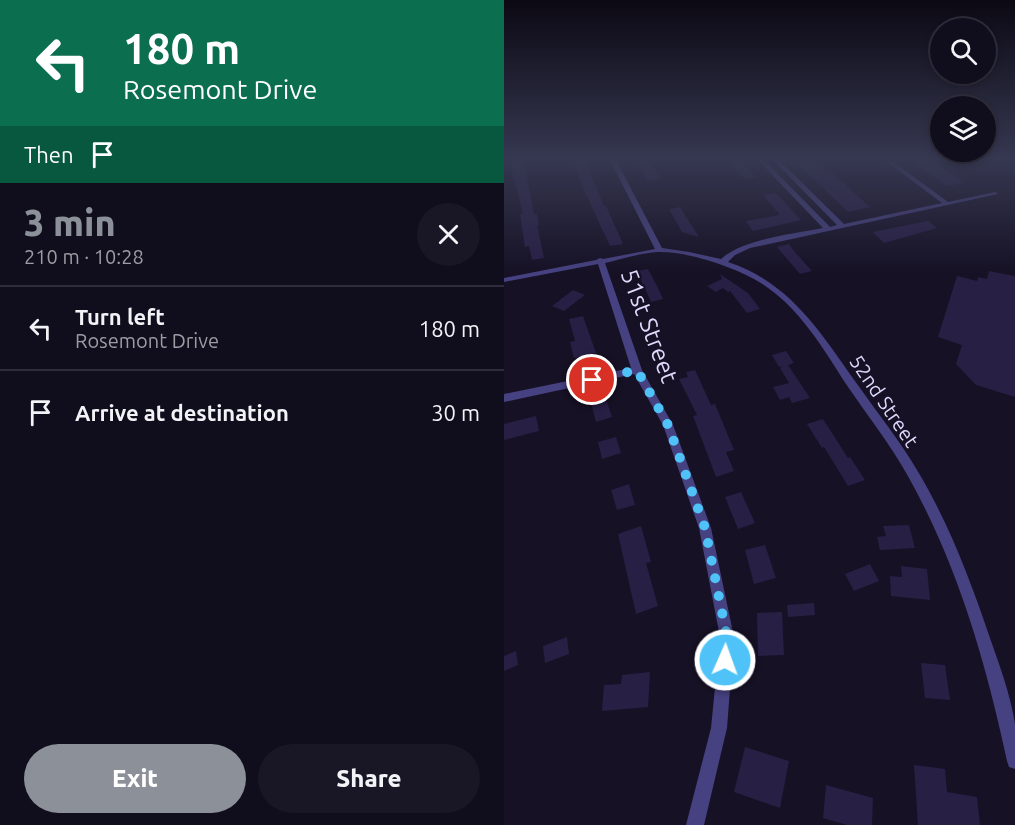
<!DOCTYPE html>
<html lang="en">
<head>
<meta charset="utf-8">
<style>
  body { margin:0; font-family:Ubuntu,sans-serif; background:#191625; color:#f1f3f6; height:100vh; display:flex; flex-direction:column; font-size:22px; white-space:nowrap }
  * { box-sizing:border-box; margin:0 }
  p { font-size:20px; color:#9c9ca3 }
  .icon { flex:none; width:33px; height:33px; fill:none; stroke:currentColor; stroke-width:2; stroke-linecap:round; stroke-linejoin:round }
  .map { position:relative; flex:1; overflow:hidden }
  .drawer { display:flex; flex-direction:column; background:#100d1c; width:504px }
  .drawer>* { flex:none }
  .top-card { background:#0b6e4f; color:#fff; overflow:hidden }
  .tools { position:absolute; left:426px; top:18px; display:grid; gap:12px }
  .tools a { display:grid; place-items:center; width:66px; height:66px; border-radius:50%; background:#100d1c; box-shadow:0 3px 9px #0003,0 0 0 2px #302d3b; font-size:30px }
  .pin { position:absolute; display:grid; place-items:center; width:51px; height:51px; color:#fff; margin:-26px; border:3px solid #fff; border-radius:50%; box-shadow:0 2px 6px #0007 }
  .me { position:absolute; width:66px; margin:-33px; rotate:2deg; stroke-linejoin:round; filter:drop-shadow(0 0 4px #0008) }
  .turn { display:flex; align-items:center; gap:21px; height:126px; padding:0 24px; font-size:27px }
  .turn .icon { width:78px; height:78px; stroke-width:2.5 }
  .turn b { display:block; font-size:42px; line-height:51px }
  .then { display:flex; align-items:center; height:57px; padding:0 24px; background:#0003; gap:12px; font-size:22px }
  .round { display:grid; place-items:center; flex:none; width:63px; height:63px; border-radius:32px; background:#191625 }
  .head { display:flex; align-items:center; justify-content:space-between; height:102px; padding:0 24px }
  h1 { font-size:36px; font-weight:800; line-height:45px; color:#8c9099 }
  .primary-button { display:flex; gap:12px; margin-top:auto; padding:12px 24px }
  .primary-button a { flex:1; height:69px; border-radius:36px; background:#8c9099; color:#fff; font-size:24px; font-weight:800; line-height:69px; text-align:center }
  .primary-button a+a { background:#191625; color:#f1f3f6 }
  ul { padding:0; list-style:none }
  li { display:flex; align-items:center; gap:18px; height:84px; padding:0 24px; border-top:2px solid #302d3b }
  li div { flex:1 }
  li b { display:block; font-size:22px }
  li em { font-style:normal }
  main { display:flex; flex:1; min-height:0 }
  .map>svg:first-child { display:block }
  .building { fill:#281f45 }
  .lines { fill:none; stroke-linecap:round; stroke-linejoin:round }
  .minor { fill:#464180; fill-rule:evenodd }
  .route { stroke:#4fc3f7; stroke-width:10; stroke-dasharray:0 18 }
  .labels { text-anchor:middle; stroke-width:4.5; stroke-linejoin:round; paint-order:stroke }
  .street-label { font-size:20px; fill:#dfd9fc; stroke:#161125 }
  .near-street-label { font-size:24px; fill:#dfd9fc; stroke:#161125 }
</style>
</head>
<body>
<main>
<section class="drawer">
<div class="top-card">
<div class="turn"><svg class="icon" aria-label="left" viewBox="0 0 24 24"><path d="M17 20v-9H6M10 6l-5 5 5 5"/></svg><div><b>180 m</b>Rosemont Drive</div></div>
<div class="then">Then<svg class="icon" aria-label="arrive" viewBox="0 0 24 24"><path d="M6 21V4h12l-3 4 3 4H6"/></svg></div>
</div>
<div class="head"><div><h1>3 min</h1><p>210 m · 10:28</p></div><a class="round"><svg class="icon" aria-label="close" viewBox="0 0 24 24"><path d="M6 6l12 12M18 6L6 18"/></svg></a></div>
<ul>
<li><svg class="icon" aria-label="left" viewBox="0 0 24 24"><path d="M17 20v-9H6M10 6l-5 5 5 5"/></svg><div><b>Turn left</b><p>Rosemont Drive</p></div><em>180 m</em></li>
<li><svg class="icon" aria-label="arrive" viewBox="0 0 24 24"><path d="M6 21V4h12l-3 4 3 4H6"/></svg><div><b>Arrive at destination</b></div><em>30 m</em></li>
</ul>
<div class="primary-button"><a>Exit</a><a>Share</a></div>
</section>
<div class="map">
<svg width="511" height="825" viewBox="0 0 511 825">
  <rect width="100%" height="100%" fill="#161125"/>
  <!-- building -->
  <path class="building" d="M5,158L19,159L30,214H33L35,225H33L40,258L28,260L25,246L21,247L16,214H19Z
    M80,158L100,206H102L119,244L106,246L77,184L70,159Z
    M131,158H142L157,179L144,181Z
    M423,159L438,167L460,183L443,186L409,162Z
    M236,160L252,177L241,179L224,162Z
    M310,160L323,171H326L366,207L344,212L293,163Z
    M272,193L297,220L249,231L242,221L276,215L259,195Z
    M176,207L195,237L178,232L165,209Z
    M424,221L433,228L380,243L369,232Z
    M285,244L290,251L308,271L296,274L273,247Z
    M144,269L154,288L159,299L147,302L133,271Z
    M485,271L511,276V397L472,385L452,364L458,345L434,337L453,276L473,281L474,277L483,279Z
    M216,274L244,293L256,309L243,313L226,291L224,292L219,288L212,292L203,286L218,279Z
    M69,290L81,295L60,311L48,306Z
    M79,316L92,353L70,358L66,342L71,341L65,319Z
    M282,351L290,363L284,365L306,398L288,403L285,397L276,400L269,387L285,383L276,368L279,366L275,367L268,355Z
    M191,370L207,405L211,404L230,450L222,452L230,471L212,477L189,416L193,415L175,379L184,377L182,372Z
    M102,399L108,417L92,422L87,403Z
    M32,416L35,431L0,440V424Z
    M319,419L344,458L346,457L361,480L344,486L320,447L318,448L303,424Z
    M112,437L117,453L98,459L94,442Z
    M125,484L131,505L113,510L107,490Z
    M237,492L251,523L234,529L221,497Z
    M405,525L411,548L376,550L373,537L382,536L379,526Z
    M137,526L147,562L142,563L154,606L132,614L114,534Z
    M261,545L272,578L250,584L241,550Z
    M366,564L375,581L350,591L341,574Z
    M397,566L423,569L426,600L387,596L386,576L398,577Z
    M310,603L311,615L284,617L283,605Z
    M278,612L280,655L254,656L253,613Z
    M63,637L65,654L41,663L39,646Z
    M12,651L14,665L0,671V656Z
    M417,663L441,665L446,700L421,698Z
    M146,672L144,707L98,711L100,685L117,684L118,675Z
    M241,747L285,761L276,808L230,792Z
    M410,765L441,769L443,792L473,797L476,825H414Z
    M322,785L369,798L368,825H343L319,818Z"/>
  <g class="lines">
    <!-- minor -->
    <path class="minor" d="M105,158H111L158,248L185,252L217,259C238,239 289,234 319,228L252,158H258L326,227L333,225L267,158H273L340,224L438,203L378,158H384L444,202L491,192L494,194L246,248L231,255L224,262C288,283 318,335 356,388C375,415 396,441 413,470C445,523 467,582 487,641C496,666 507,697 511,724C511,738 511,755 511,769L505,767L503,761C482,663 454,566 405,478C387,445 363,415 342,384C317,345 292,302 250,279C226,266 182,251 154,252C137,253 118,259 101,263L138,370L169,425L207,528L230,637L223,728L200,825H182L207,728L216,637L195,528L159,425L130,374L0,402V394L127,368L94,264L0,282V278L92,260L96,258L99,259L151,249Z"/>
  </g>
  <!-- sky -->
  <linearGradient id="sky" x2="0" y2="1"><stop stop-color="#0c0914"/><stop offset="0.58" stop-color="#363851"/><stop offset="1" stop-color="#363851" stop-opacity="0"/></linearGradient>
  <rect width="511" height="273" fill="url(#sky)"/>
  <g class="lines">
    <!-- route -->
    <path class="route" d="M88,380L133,370L164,425L201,528L223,637L221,660"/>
  </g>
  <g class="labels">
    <!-- street labels -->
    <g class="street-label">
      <text transform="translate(380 401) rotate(56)" y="7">52nd Street</text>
    </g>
    <!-- near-street labels -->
    <g class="near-street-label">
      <text transform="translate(145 326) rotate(69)" y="8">51st Street</text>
    </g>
  </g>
</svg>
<div class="tools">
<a><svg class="icon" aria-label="search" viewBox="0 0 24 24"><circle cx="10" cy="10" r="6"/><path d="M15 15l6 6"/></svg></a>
<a><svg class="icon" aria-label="layers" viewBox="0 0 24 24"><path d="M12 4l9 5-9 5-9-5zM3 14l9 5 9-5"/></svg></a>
</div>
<div class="pin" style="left:88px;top:380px;background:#d93025"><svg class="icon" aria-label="arrive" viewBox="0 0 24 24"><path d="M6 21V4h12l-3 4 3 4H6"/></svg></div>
<svg class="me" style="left:221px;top:660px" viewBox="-20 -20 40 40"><circle r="17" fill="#4fc3f7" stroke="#fff" stroke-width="3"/><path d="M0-11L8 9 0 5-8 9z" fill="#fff"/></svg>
</div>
</main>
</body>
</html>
